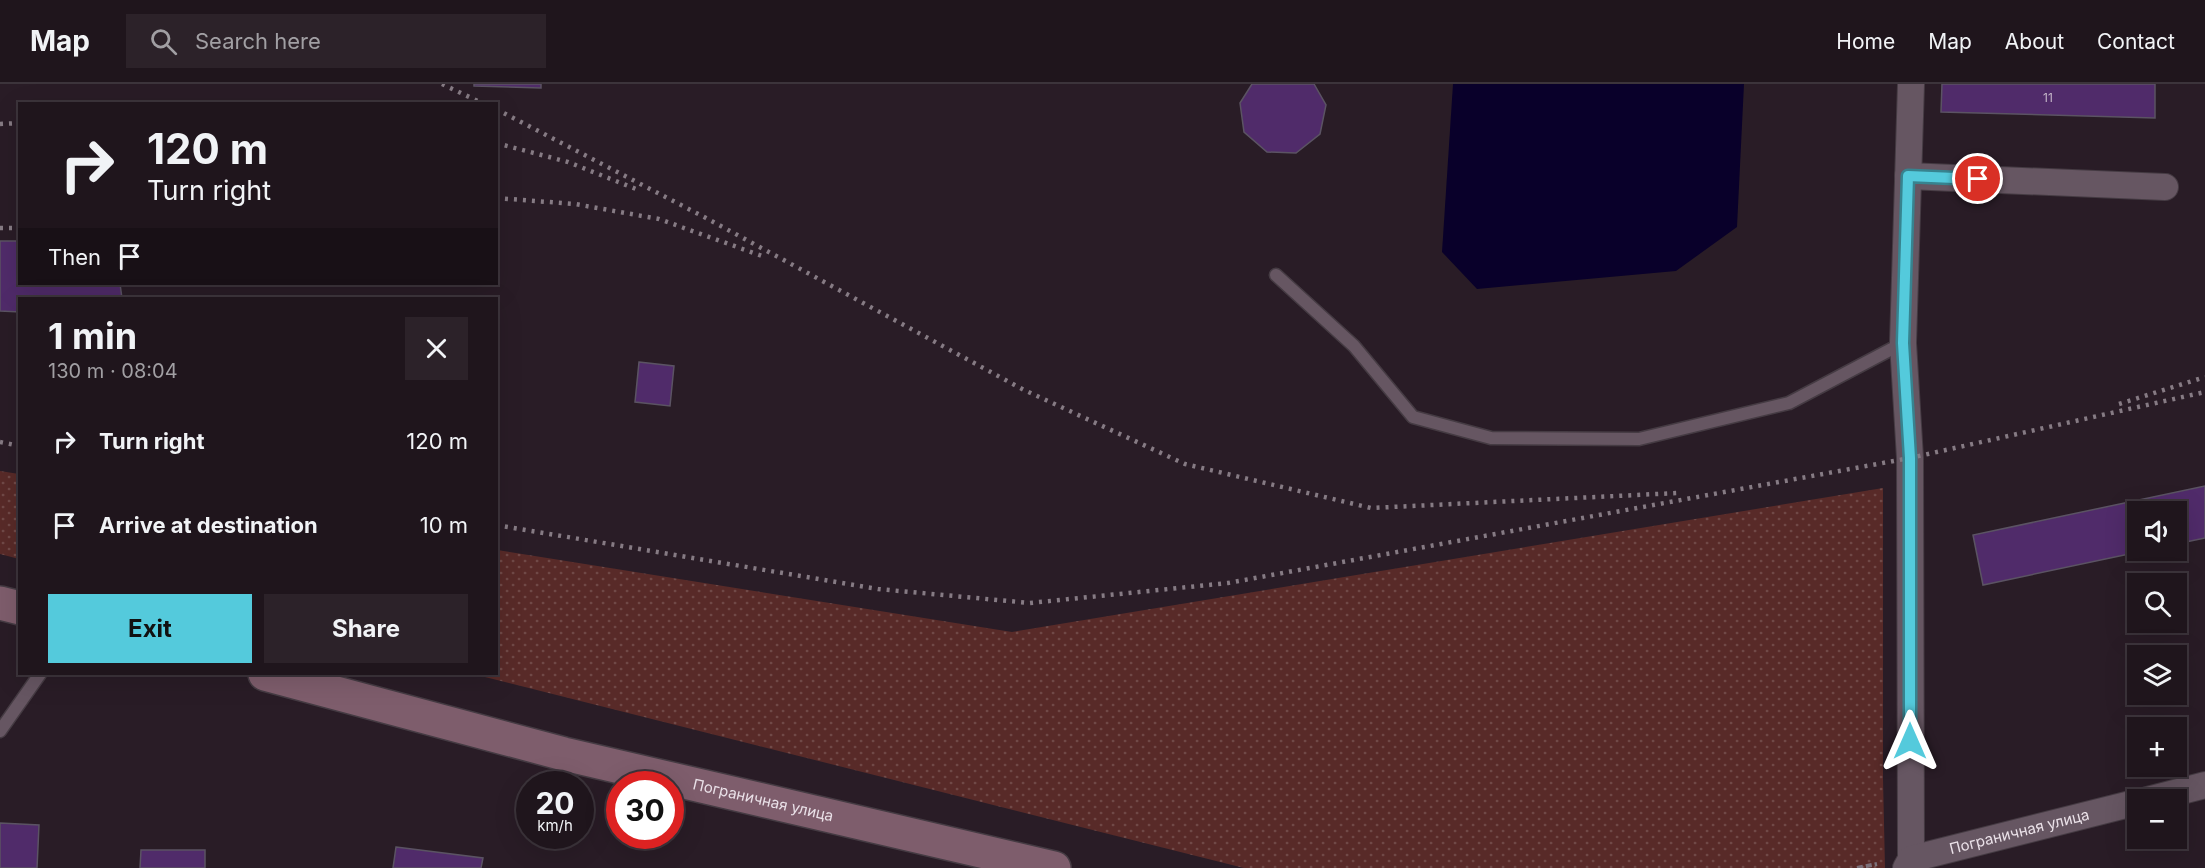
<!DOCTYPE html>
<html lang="en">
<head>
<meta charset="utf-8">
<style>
  body { margin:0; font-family:Inter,sans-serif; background:#2c2229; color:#f1f3f6; height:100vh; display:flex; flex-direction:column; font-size:22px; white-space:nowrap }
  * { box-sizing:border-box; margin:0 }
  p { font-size:20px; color:#a19fa3 }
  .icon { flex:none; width:33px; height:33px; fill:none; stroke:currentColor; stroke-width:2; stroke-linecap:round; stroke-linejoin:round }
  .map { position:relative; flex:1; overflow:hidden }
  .panel { position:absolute; left:18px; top:213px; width:480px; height:378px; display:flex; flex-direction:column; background:#1f151c; border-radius:0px; box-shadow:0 6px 24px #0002,0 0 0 2px #3c343b }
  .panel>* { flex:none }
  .top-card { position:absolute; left:18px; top:18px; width:480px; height:183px; border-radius:0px; box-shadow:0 6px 24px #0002,0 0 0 2px #3c343b; background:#1f151c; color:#f1f3f6; overflow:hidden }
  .fabs { position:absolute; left:2127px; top:417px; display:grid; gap:12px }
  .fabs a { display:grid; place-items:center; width:60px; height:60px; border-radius:0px; background:#1f151c; box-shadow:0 6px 24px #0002,0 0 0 2px #3c343b; font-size:30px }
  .speed { position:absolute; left:516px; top:687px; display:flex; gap:12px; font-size:30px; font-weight:700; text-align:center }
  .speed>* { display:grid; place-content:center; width:78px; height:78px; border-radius:50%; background:#1f151c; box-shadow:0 6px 24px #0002,0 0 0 2px #3c343b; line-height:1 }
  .speed small { font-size:15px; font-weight:400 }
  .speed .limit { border:9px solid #d22; background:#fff; color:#111 }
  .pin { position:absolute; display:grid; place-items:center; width:51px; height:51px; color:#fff; margin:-26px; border:3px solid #fff; border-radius:50%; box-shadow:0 2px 6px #0007 }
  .me { position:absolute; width:66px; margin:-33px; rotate:0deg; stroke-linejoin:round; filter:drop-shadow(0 0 4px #0008) }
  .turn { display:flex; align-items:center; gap:21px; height:126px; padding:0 30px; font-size:27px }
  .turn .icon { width:78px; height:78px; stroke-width:2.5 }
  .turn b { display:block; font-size:42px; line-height:51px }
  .then { display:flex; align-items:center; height:57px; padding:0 30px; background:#0003; gap:12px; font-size:22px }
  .round { display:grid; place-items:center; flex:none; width:63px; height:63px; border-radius:0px; background:#2c2229 }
  .overview { display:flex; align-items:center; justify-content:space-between; height:102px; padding:0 30px }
  h1 { font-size:36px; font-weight:700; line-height:45px }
  .button { display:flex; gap:12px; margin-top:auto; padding:12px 30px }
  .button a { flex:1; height:69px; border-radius:0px; background:#54cadc; color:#111; font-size:24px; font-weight:700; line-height:69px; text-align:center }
  .button a+a { background:#2c2229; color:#f1f3f6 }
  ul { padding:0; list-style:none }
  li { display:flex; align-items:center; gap:18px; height:84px; padding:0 30px }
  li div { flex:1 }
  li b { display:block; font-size:22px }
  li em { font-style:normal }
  header { display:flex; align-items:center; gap:36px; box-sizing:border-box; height:84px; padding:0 30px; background:#1f151c; border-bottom:2px solid #3c343b }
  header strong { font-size:28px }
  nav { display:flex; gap:33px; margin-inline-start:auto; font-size:21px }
  .search { width:420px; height:54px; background:#2c2229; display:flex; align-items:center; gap:15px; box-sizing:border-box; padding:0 21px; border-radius:0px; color:#a19fa3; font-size:22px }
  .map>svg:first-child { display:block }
  .grass { fill:url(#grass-dots) }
  .water { fill:#09002a }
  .building { fill:#502b6a; stroke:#5b5363; stroke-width:1.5 }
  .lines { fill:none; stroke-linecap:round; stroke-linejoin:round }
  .lane-casing { stroke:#453b43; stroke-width:15 }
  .street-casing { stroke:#453b43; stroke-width:28 }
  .secondary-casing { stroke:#453b43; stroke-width:36 }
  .path { stroke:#7d717a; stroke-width:4; stroke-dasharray:6 3; stroke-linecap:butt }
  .lane { stroke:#665662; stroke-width:12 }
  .street { stroke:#665662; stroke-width:26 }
  .secondary { stroke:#7e5d6c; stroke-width:33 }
  .rail { stroke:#867b84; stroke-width:4.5; stroke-dasharray:3 6; stroke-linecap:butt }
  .route-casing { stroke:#37838f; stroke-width:15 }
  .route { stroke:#54cadc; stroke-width:10 }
  .labels { text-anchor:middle; stroke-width:6; stroke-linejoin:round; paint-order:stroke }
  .number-label { font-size:12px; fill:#c4b4c8 }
  .street-label { font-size:15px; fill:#eae1e8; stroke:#291c26 }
</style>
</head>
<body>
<header>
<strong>Map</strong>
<div class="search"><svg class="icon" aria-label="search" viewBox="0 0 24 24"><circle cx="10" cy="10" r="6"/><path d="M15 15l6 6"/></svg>Search here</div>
<nav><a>Home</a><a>Map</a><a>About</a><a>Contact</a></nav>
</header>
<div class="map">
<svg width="2205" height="784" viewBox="0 0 2205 784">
  <defs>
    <pattern id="grass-dots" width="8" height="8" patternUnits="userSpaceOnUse" patternTransform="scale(1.5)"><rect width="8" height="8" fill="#582a28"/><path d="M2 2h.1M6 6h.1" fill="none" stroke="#704947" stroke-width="1.8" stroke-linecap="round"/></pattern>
  </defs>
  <rect width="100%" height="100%" fill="#291c26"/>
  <!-- grass -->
  <path class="grass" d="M0,387L19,390V475L0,470Z
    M1883,404V695L1885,784H1244L473,590H496L497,466L1012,548Z"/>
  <!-- water -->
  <path class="water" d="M1453,0H1744L1737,143L1676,187L1477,205L1442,168Z"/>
  <!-- building -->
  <path class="building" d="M474,0H541V4L474,2Z
    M1252,0H1314L1326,21L1320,50L1296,69L1267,68L1244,48L1240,19Z
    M1942,0H2155V34L1941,28Z
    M0,157H20V200H120L122,214H20V228L0,227Z
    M639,278L674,282L670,322L635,318Z
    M2205,402V454L2176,460V428H2138V466H2148L1983,501L1973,451Z
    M0,739L39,741L37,784H0Z
    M396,763L483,774L481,784H393Z
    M141,766H205V784H140Z"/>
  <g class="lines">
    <defs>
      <path id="lane" d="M1276,191L1354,262L1413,333L1491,354L1639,355L1789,319L1903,259
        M0,647L40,590"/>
      <g id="street">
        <path d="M1908,92L2165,103"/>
        <path d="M2147,716L2205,701"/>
        <path d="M1911,775L1910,374L1903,259L1911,0"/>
        <path id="s1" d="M1906,784L1911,775L2138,718"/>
      </g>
      <g id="secondary">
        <path d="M0,519L20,524"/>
        <path id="s2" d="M265,590L564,670L1054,784"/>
      </g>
    </defs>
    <!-- lane casing -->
    <use href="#lane" class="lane-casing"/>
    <!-- street casing -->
    <use href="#street" class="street-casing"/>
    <!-- secondary casing -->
    <use href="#secondary" class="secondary-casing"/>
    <!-- path -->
    <path class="path" d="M1857,784L1877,780"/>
    <!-- lane -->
    <use href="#lane" class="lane"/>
    <!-- street -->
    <use href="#street" class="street"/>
    <!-- secondary -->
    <use href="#secondary" class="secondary"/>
    <!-- rail -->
    <path class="rail" d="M442,0L484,20
      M496,25L706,134L1024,306L1185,380L1371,424L1677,409
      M0,40L20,39
      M496,59L568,78L636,105
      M496,114L575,120L659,135L765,173
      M0,144H20
      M2119,320L2205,293
      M0,358L20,362
      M496,441L878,505L1030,519L1228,499L1910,374L2205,308"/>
  </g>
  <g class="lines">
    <defs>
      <path id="route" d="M1910,657V374L1903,259L1908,92L1978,95"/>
    </defs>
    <!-- route casing -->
    <use href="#route" class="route-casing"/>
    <!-- route -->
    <use href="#route" class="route"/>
  </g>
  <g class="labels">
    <!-- number labels -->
    <g class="number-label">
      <text x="2048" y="18">11</text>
    </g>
    <!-- street labels -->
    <g class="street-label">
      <text dy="5" stroke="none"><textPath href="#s2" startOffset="514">Пограничная улица</textPath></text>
      <text dy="5" stroke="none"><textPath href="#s1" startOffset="122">Пограничная улица</textPath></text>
    </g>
  </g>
</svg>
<div class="fabs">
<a><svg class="icon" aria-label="sound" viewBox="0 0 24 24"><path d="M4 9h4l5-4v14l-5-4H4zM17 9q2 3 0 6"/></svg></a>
<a><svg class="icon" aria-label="search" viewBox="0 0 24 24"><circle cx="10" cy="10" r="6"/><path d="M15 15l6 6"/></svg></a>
<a><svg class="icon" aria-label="layers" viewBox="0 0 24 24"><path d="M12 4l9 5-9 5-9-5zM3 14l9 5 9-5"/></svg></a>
<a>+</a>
<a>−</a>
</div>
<div class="speed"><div>20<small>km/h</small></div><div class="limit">30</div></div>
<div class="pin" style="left:1978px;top:95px;background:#d93025"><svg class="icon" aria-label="arrive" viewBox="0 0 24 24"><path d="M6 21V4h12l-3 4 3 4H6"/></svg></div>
<svg class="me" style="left:1910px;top:657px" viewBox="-20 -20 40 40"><path d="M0-17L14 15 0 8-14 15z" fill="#54cadc" stroke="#fff" stroke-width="4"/></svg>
<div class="top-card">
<div class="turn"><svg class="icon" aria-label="right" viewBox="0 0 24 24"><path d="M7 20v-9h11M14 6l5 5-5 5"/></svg><div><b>120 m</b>Turn right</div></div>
<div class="then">Then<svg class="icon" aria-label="arrive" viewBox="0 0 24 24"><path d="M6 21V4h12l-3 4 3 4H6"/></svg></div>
</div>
<section class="panel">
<div class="overview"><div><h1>1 min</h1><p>130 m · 08:04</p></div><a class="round"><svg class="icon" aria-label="close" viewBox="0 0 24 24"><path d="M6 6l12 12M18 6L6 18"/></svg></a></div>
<ul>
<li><svg class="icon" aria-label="right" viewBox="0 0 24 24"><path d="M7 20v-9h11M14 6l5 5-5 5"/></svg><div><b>Turn right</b></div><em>120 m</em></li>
<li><svg class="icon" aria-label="arrive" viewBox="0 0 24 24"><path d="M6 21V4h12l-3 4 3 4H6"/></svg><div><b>Arrive at destination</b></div><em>10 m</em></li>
</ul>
<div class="button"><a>Exit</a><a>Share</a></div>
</section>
</div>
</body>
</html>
